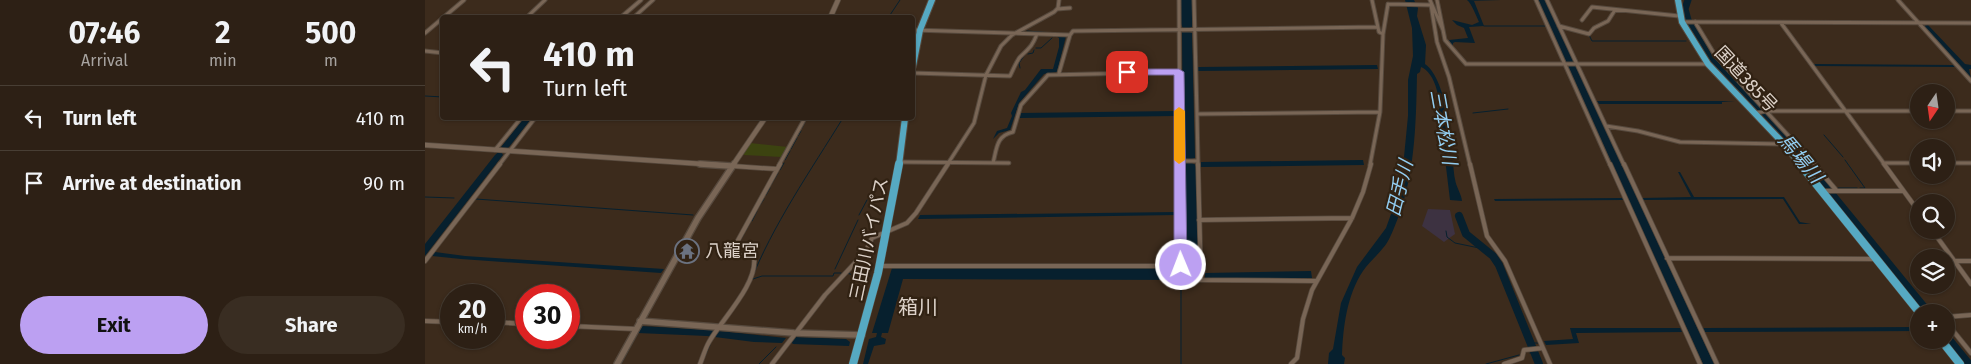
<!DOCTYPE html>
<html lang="en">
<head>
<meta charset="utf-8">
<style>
  body { margin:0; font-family:"Fira Sans","Noto Sans JP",sans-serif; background:#392d22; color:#f1f3f6; height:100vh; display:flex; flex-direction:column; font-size:19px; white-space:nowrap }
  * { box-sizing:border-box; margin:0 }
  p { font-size:16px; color:#a7a3a0 }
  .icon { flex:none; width:28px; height:28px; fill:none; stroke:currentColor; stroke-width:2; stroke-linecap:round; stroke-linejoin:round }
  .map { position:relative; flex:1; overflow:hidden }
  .drawer { display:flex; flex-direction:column; background:#2d2015; width:425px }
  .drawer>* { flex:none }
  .guide { position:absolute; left:15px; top:15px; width:475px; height:105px; border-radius:5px; box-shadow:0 1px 4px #0004,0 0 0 1px #483e34; background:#2d2015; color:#f1f3f6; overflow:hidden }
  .needle { width:32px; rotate:193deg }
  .buttons { position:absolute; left:1485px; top:84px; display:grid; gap:10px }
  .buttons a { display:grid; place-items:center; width:45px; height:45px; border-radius:50%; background:#2d2015; box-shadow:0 1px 4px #0004,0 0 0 1px #483e34; font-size:25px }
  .speed { position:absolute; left:15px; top:284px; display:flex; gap:10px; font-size:25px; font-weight:700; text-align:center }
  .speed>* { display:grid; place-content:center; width:65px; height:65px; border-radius:50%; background:#2d2015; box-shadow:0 1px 4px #0004,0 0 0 1px #483e34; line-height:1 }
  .speed small { font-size:12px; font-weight:400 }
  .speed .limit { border:8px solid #d22; background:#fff; color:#111 }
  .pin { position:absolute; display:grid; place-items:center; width:42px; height:42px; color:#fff; margin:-21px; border-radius:10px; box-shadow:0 2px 8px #0006 }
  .me { position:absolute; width:55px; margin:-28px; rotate:359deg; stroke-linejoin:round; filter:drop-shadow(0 0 4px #0008) }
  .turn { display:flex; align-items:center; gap:18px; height:105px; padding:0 20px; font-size:22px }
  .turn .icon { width:65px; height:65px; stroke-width:2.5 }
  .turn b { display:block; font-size:35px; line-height:42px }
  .eta { display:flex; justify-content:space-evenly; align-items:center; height:85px; text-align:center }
  .eta b { font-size:30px; font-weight:700; line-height:35px }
  .button { display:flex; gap:10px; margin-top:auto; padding:10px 20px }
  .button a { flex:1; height:58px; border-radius:30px; background:#bca0f2; color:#111; font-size:20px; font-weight:700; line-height:58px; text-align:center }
  .button a+a { background:#392d22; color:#f1f3f6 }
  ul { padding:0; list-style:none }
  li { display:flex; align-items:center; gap:15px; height:65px; padding:0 20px; border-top:1px solid #483e34 }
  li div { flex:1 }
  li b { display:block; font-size:19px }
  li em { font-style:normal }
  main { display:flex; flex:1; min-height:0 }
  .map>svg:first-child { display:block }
  .industrial { fill:#3d3241 }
  .green { fill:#3c4310 }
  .water { fill:#07202e }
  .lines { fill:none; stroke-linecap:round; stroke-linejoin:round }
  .stream { stroke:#07202e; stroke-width:1 }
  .river-far1 { stroke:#07202e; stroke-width:7 }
  .river { stroke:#07202e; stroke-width:8 }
  .minor-far1-casing { stroke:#56493d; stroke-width:5 }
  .minor-casing { stroke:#56493d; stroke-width:5.5 }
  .tertiary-far1-casing { stroke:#56493d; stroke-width:6 }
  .tertiary-casing { stroke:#56493d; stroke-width:8 }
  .trunk-far1-casing { stroke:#56493d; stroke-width:8 }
  .trunk-casing { stroke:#56493d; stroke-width:9 }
  .minor-far1 { stroke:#796656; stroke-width:3 }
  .minor { stroke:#796656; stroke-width:4 }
  .tertiary-far1 { stroke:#796656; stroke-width:4.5 }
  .tertiary { stroke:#796656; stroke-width:5.5 }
  .trunk-far1 { stroke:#56a9c2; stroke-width:6 }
  .trunk { stroke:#56a9c2; stroke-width:8 }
  .route { fill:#bca0f2; stroke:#7a689d }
  .slow { fill:#f59e0b }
  .labels { text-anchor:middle; stroke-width:4.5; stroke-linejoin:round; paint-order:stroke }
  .street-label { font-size:18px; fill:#ddd2c9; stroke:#312213 }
  .poi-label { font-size:18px; fill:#ddd2c9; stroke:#312213; text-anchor:start }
  .water-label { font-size:19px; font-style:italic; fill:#93cef2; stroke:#312213 }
  .quarter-label { font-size:20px; fill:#ddd2c9; stroke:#312213 }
</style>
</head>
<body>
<main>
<section class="drawer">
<div class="eta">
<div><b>07:46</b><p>Arrival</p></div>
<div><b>2</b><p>min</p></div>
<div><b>500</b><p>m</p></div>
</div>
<ul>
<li><svg class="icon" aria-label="left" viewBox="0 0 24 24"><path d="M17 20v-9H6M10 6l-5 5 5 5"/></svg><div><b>Turn left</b></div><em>410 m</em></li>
<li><svg class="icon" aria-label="arrive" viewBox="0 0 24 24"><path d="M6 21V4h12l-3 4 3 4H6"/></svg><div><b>Arrive at destination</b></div><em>90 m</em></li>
</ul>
<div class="button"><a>Exit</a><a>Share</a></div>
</section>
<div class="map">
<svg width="1546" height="364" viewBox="0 0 1546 364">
  <rect width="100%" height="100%" fill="#3c2b1c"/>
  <!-- industrial -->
  <path class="industrial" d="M1003,209L1025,210L1030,234L1019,242L997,226Z"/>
  <!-- green -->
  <path class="green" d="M325,143L363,147L357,157L318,155Z"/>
  <!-- water -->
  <path class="water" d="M756,0H767V27L765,28V32L767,33L770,158L767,159V163L771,165L774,280L478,279L463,333H457L456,337L461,339L460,344L449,346L443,364H438L444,339L451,337L452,333H447L467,268H759L757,164L760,163V159H758L757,32L759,31L756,24Z
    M980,0H989L993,8L992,16L1001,45L1000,64C1024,81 1026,150 1030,179C1031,187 1036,193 1037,201L1025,200L1014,109C1015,96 1009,72 996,67L995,72L992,74C991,126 990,180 969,228C966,235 963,243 958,248C952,256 943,263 938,271C922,295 918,327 917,355L920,358L919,364H903L904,353L908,349L916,303L932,267L961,228L970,203L978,167L983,116V80L988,56L987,28Z
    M1042,0L1076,1H1049L1059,26L1044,27L1050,43L1030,42L1028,43V48L1024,40L1043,38L1039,28L1032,25L1027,20L1047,25L1054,22C1051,16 1047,4 1042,0Z
    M1113,0H1121L1149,62H1146L1148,65L1151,66L1289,364H1278L1142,66L1145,65L1143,62H1140Z
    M1503,25L1540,64L1546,65V69H1544L1546,79L1498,26Z
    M631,36H641L632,72L619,74L594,103L585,130L574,133L568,139L572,131L582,128L587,116L586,113L596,92L600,90L616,69H628L634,47V38Z
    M1389,64L1528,65L1530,67L1390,66Z
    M952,65L953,69L773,71V67Z
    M1172,101H1310L1297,102V104H1174Z
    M752,111V116L595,118V113Z
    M99,118H107L84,147L77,153L78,155L0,256V244L70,155L78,148L76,147Z
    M938,160L939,165L776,167V162Z
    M1253,172H1255L1269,197H1359L1375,222L1386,224H1374L1358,199L1218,200L1217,198L1266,197Z
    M1197,198L1198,200L1070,201L1069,199Z
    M752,212V215L493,219L495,215Z
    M10,252L40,256L239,269L236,273L36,259L7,256Z
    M886,271L887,278L780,279V273Z
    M216,326L286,330L361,338L357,343L329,342L282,336L213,333Z
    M1493,327L1494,331L1280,332L1278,328Z
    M1145,328H1255L1257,332L1151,333L1154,343L1121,345L1119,341L1148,339Z
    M371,337L421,339L425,342L424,346L368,344L366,342Z"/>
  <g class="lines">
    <!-- stream -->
    <path class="stream" d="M463,18L475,0
      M1059,26H1121
      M602,31L628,33
      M1164,35L1167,41H1261
      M611,48H616L627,38
      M603,54L608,53L609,50
      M595,68L594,63L599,56
      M0,96L18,97
      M1048,113L1083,109
      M377,128L380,122
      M1399,135L1418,157
      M373,136L376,131
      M366,149L372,138
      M360,160L365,151
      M1420,160L1440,188H1435
      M355,170L359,163
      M346,185L353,173
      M1413,188H1432
      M341,195L345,188
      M0,197L29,198
      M51,199L268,215
      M333,208L339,199
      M434,215L442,200
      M327,221L332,211
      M1021,231L1022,237L1030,243L1059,249
      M320,232L325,223
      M315,241L319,234
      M313,244L310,253L327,254
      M410,269L433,220
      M422,273L434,277L445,276
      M328,279L337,276H408L409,273H416
      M756,280V364
      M325,283C347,226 386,170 418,118
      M1106,343H1113
      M1105,353L1109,352
      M277,363L285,345
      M196,364L213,333
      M334,364L351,347
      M1061,364L1094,355"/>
    <!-- river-far1 -->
    <path class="river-far1" d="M1263,0L1260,9L1263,20L1285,59L1357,134L1383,165"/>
    <!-- river -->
    <path class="river" d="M1382,164L1503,312
      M1034,216L1041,234L1068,256L1074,265L1114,364
      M1521,336L1544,364"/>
    <defs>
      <path id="minor-far1" d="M754,0L755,165
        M769,0L772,114
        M947,0L954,32L958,34
        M1005,0L1018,30
        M1012,0L1020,40L1041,64H1283
        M1111,0L1185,165
        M1122,0L1199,165
        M1473,0L1546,81
        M963,4L1006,5
        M1006,5L1012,42L1024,77L1045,165
        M632,9L645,8
        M101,18L120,0
        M195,18L216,0
        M208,18L228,0
        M1157,20L1167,7L1254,16
        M1257,22L1546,23
        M1270,22L1290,55L1390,165
        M1356,23L1460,165
        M1134,26L1164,34L1169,28L1183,21L1190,10
        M488,30L645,35L648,31L952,27
        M0,33L39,0
        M0,51L18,53
        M488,73L585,76C588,70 591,62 595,57C604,48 607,47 612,34
        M634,73L645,35
        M1521,111H1546
        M1330,113L1342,111H1494
        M1181,126L1213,131L1255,142L1359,144
        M70,150L96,118
        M754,161H773L772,114L955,112L958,34L963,4
        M773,161V165
        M475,162L584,163
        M568,163C572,148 571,136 588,132L596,105L623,75L754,72
        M1458,163H1494
        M1521,163H1546
        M74,165L110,118
        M354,165L380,118
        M522,165L549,123L561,75L576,46L587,35L629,12L633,8L634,0
        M945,165L955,112"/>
      <path id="minor" d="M773,164L776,280L891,281
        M1045,164L1062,236L1080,261L1125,364
        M1185,164L1275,364
        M1199,164L1292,364
        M1389,164L1411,190
        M1459,164L1494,212
        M307,166L352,169
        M1398,191H1478
        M774,220L927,218
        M1507,230L1546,284
        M1242,258L1450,259
        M0,261L75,164
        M1529,261H1546
        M455,266H754L755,164
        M1521,317L1546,315
        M0,321L26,322
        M69,322L101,324
        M1521,322L1546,353
        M144,326L211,329
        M275,364C278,357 280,349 284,342C297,319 333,284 329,257L308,255L306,253L355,164
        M347,364L400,295L441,251L447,238L482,223L491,213L523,164
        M866,364L872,358L878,319L887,290L927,218L938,192L946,164
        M1079,364L1097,358L1099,350L1118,348"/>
      <path id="tertiary-far1" d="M405,18L413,0
        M0,145L293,165
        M308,165L340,118"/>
      <path id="tertiary" d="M275,164L306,166
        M215,321L369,333L437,335
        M192,364L273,218L309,164"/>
      <path id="trunk-far1" d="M1253,0L1257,22L1283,64L1359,144L1376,165
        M488,66L495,30L507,0
        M474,165L480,118"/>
      <path id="trunk" d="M1375,164L1494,312
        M1516,340L1535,364
        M428,364L453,273L474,164"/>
    </defs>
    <!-- minor-far1 casing -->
    <use href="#minor-far1" class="minor-far1-casing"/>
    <!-- minor casing -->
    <use href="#minor" class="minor-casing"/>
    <!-- tertiary-far1 casing -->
    <use href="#tertiary-far1" class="tertiary-far1-casing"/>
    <!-- tertiary casing -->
    <use href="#tertiary" class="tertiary-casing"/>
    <!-- trunk-far1 casing -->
    <use href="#trunk-far1" class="trunk-far1-casing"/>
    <!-- trunk casing -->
    <use href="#trunk" class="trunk-casing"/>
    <!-- minor-far1 -->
    <use href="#minor-far1" class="minor-far1"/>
    <!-- minor -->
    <use href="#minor" class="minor"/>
    <!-- tertiary-far1 -->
    <use href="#tertiary-far1" class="tertiary-far1"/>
    <!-- tertiary -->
    <use href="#tertiary" class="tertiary"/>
    <!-- trunk-far1 -->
    <use href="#trunk-far1" class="trunk-far1"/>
    <!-- trunk -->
    <use href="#trunk" class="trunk"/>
  </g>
  <!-- route -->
  <path class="route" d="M702,69H754L759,72L762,265L760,268H751L749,265V75H699L697,72Z"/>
  <!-- slow -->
  <path class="slow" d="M754,107L760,111V160L754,164L749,160V111Z"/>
  <!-- icons -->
  <defs>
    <symbol id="temple-ring" viewBox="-11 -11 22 22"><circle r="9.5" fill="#312213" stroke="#6b7280" stroke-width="1.5"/><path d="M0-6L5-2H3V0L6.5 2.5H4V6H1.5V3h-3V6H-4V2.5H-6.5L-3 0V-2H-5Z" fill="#6b7280"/></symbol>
  </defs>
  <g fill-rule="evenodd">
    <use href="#temple-ring" x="248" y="237" width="28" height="28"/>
  </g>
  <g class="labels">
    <!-- street labels -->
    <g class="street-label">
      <text transform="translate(1321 79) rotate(47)" y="6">国道385号</text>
      <text transform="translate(444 239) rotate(-78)" y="6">三田川バイパス</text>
    </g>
    <!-- poi labels -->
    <g class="poi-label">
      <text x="280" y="257">八龍宮</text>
    </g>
    <!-- water labels -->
    <g class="water-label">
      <text transform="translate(1019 127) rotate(80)" y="7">三本松川</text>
      <text transform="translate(1376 158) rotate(50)" y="7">馬場川</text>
      <text transform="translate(974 188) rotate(-76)" y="7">田手川</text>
    </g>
    <!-- quarter labels -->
    <g class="quarter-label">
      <text x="493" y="314">箱川</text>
    </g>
  </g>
</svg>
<div class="buttons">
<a><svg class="needle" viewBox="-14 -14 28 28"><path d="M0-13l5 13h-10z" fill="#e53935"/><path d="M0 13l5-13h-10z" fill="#a7a3a0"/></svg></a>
<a><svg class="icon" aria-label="sound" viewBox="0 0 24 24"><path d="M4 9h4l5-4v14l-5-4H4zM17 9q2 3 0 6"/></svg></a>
<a><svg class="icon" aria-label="search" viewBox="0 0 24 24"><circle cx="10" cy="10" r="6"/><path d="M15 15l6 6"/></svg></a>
<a><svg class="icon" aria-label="layers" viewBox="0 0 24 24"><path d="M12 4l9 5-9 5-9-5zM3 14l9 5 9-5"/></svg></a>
<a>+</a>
</div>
<div class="speed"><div>20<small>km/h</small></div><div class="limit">30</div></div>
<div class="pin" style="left:702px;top:72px;background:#d93025"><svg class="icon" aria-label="arrive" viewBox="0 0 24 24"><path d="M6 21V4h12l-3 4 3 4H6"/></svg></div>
<svg class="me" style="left:756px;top:265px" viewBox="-20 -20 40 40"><circle r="17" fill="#bca0f2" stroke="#fff" stroke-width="3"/><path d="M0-11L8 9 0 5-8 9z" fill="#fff"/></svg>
<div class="guide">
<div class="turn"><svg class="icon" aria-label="left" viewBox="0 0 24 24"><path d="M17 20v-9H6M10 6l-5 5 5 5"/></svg><div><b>410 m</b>Turn left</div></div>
</div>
</div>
</main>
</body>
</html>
